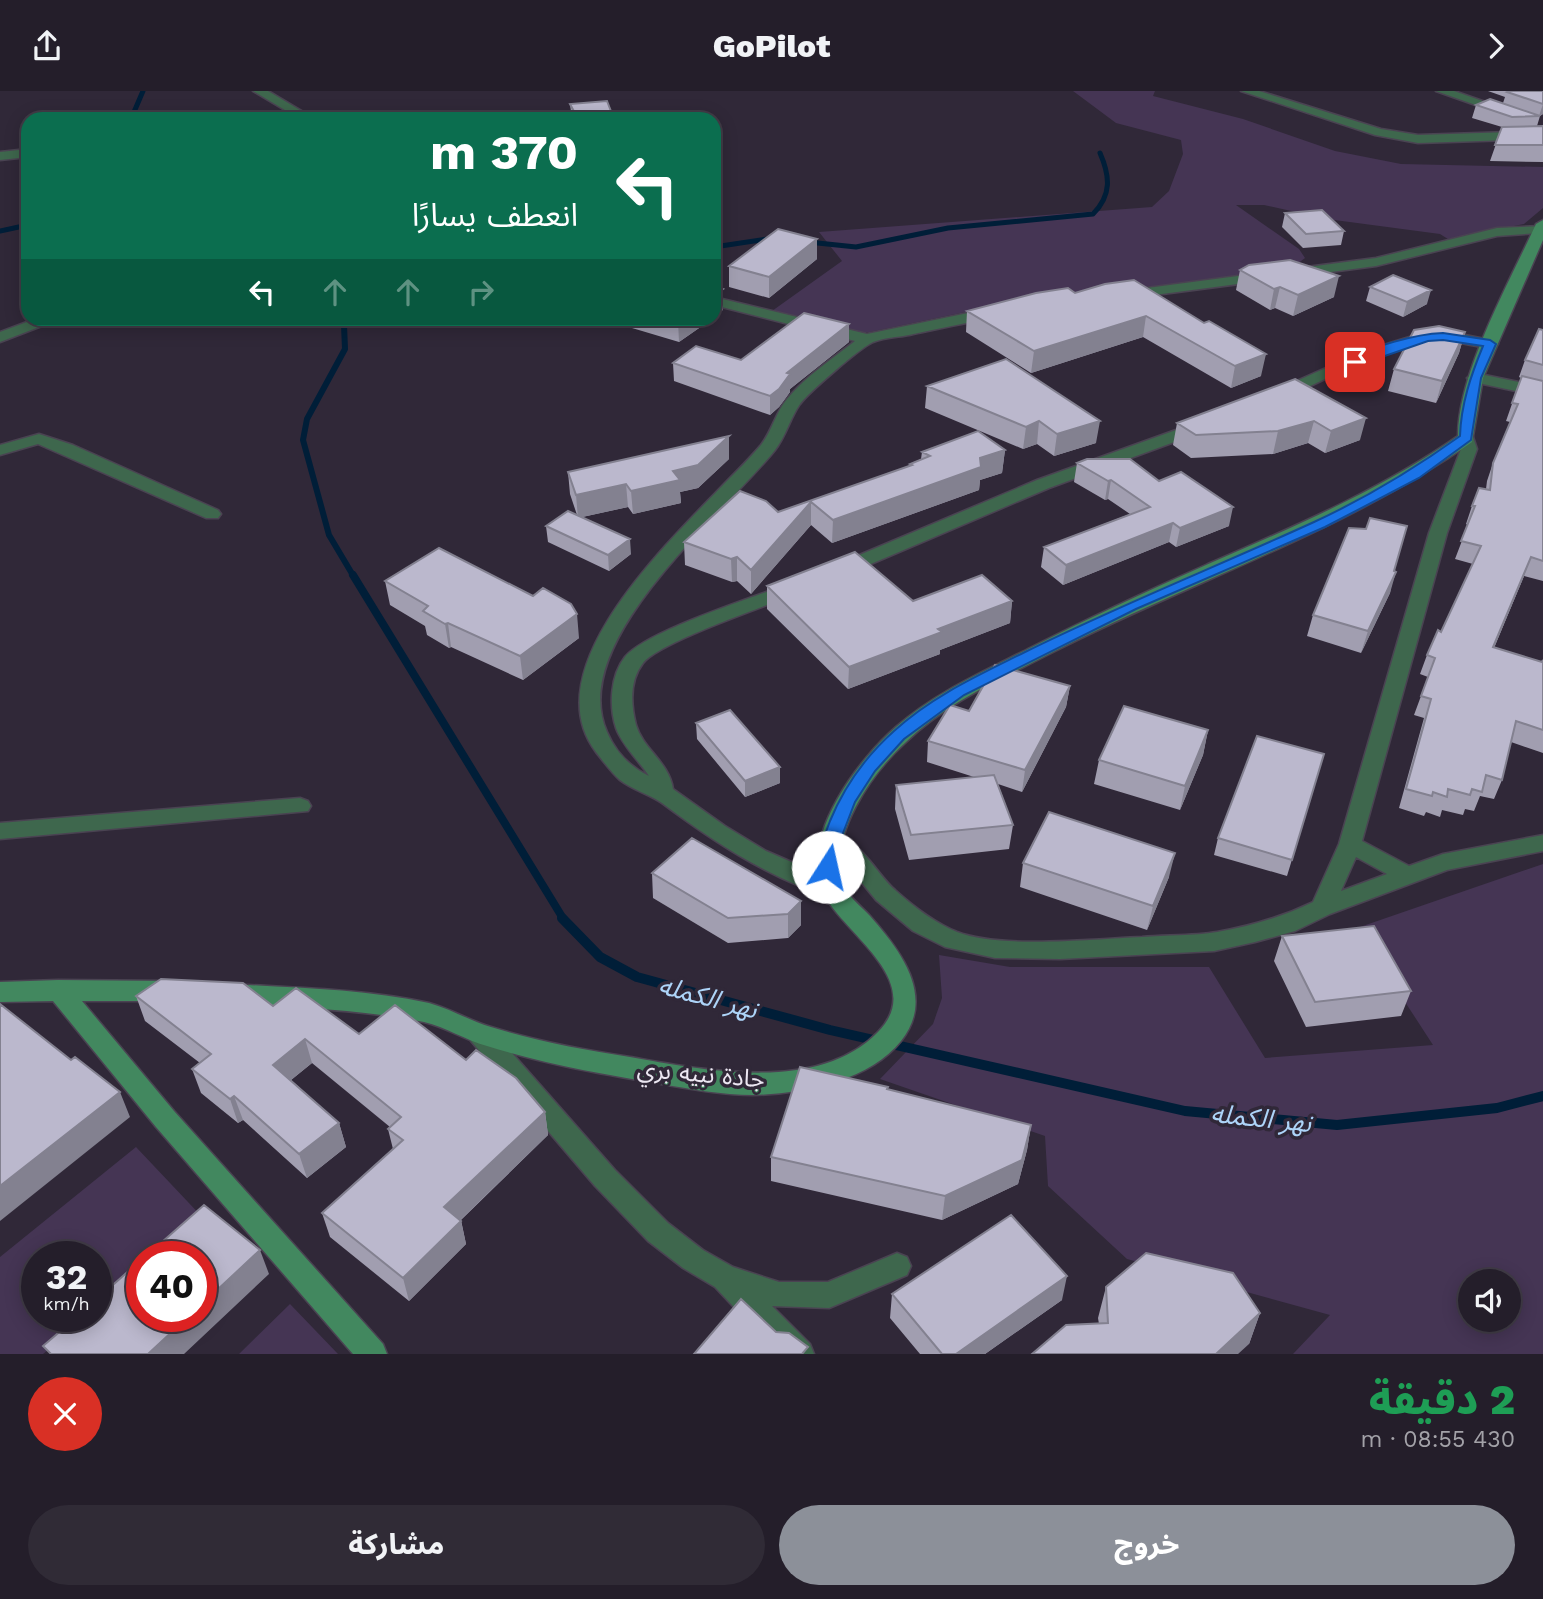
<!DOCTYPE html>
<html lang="ar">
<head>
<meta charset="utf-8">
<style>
  body { margin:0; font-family:"Work Sans","Noto Sans Arabic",sans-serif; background:#302b36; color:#f1f3f6; direction:rtl; height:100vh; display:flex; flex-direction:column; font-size:26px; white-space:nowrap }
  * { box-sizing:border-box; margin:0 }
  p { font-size:23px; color:#a3a2a8 }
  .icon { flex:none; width:38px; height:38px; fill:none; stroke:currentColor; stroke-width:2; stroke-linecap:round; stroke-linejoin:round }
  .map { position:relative; height:1263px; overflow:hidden; direction:ltr }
  .panel { display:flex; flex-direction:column; background:#241e2a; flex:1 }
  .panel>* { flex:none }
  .banner { position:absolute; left:21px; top:21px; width:700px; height:214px; border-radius:21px; box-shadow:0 4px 18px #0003,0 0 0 2px #413c47; direction:rtl; background:#0b6e4f; color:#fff; overflow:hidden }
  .fabs { position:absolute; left:1458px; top:1178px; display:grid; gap:14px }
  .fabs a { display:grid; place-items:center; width:63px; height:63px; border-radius:50%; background:#241e2a; box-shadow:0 4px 18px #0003,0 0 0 2px #413c47; font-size:35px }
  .speed { position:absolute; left:21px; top:1150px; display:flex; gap:14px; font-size:35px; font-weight:700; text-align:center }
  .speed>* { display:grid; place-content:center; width:91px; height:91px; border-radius:50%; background:#241e2a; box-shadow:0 4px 18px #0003,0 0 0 2px #413c47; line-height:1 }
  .speed small { font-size:18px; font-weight:400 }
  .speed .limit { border:10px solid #d22; background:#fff; color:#111 }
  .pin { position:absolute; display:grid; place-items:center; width:60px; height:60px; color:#fff; margin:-30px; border-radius:14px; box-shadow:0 4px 10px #0006 }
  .me { position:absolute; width:77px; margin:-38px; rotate:10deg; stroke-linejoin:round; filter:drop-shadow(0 0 5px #0008) }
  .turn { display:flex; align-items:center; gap:24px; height:147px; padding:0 28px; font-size:32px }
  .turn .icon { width:91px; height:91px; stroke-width:2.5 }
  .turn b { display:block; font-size:49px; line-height:60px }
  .lanes { display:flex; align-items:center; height:66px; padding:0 28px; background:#0003; justify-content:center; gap:35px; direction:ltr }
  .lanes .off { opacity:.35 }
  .round { display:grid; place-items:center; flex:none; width:74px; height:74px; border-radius:37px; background:#302b36 }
  .overview { display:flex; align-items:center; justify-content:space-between; height:119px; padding:0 28px }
  h1 { font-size:42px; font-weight:800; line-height:52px; color:#1e9e55 }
  .button { display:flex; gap:14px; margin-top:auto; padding:14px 28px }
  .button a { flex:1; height:80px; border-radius:42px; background:#8c9099; color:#fff; font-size:28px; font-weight:800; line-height:80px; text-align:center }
  .button a+a { background:#302b36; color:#f1f3f6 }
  header { display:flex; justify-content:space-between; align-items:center; height:91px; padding:0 28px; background:#241e2a; font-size:32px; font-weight:800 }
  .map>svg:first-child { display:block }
  .green { fill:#453554; fill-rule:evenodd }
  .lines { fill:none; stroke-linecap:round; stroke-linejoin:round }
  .stream-far3 { stroke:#001e38; stroke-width:5 }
  .stream-far2 { stroke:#001e38; stroke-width:6 }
  .stream-far1 { stroke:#001e38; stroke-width:8 }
  .stream { stroke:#001e38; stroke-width:10 }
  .street-casing { stroke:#4a4352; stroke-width:3 }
  .secondary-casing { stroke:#4a4352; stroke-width:3 }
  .street { fill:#3e674d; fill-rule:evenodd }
  .secondary { fill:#42885f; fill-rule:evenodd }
  .wall { fill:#a19eb0 }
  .shaded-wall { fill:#838190 }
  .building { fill:#bbb8cd; stroke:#838190; stroke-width:2 }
  .route { fill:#1a73e8; stroke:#114b97; stroke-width:2 }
  .labels { text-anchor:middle; stroke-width:7; stroke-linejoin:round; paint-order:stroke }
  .street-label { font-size:24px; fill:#ece7f2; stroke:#302838 }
  .water-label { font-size:26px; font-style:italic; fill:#add4f8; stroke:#302838 }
</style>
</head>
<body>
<header><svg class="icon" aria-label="forward" viewBox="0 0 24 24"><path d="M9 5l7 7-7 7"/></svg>GoPilot<svg class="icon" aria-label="share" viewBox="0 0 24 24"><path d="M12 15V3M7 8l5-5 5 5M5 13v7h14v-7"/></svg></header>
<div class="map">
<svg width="1543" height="1263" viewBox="0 0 1543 1263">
  <rect width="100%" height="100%" fill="#302838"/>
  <!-- green -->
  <path class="green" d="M1073,0H1155L1153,5L1243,28L1335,60L1401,73L1543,76V117L1524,133L1448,148L1440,143L1327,128L1264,114H1236L1299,158L1305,167L1297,173L1219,188L999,214L870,241H853L772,220L842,170L819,141L1152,116L1169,100L1183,63L1181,49L1116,32Z
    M1543,773V1263H1293L1330,1224L1127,1168L1048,1095L1045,1045L880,988L933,933L942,907L939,864L1010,876H1209L1265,967L1433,954L1357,837ZM1470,1190H1508V1228H1470Z
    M136,1056L205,1129L161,1165L142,1166V1181L96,1219V1166H37V1225H89L43,1263H0V1166Z
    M290,1213L338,1263H239Z"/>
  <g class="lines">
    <!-- stream-far3 -->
    <path class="stream-far3" d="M131,28L143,0
      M0,140L28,134
      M808,151L856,156L948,137L1093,123C1112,104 1110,85 1100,62
      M714,156L774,147"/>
    <!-- stream-far2 -->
    <path class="stream-far2" d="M337,228L344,234L345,258L307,328L303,349L329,444L354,486
      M344,234H418L462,228"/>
    <!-- stream-far1 -->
    <path class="stream-far1" d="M353,484L564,829"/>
    <!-- stream -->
    <path class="stream" d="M562,827L600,866L637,886L830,939L1185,1020L1337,1034L1497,1017L1543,1005"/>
    <defs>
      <path id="street" d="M253,0H268L315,28H300Z
        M1241,0H1259L1381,38L1418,44L1543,40V48L1418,52L1375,44Z
        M1436,0H1454L1514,21L1504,24Z
        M28,58V66L0,69V61Z
        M1543,135V141L1540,142L1497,145L1376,175L1124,208L1117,204L1124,200L1376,167L1497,137Z
        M714,206L867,243L992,217L1000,222L992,227C964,232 937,238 909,244C898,246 883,247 873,251C860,257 809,301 800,313C790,327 786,345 775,359C724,423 566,550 607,641C615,660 630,676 649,685C639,670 622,654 616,637C609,616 610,585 625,566C647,540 750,508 785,494H799L802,498L799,502C769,514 659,551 643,572C629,590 631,614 636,634C643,658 669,671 673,698L725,735L766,760L840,792L844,798L840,804L832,807C769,787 714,751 662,712C649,703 633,699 620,689C612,682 603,670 596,661C532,577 671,449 725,392C737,380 750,367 761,354C772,340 776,321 787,308C806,285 832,268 855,250L714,214Z
        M35,228H55L52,231L0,251V241Z
        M1426,241H1450L1495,250L1498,253L1490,258C1471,254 1451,249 1431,250C1387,253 1327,289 1286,306H1274L1272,303L1274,300L1364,260Z
        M1475,282L1543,296V306L1469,290L1467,287Z
        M1201,330L1209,335L1207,339L1049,397L845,484H831L829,480L831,476L1037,389Z
        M1466,342L1472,343L1477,358L1447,442L1362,750L1409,775L1443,763L1543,744V760L1447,779L1330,823L1295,840L1255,851L1214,860L1060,868L995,867L945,856L913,840L876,809L844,770L823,756L820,750L823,744C853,735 876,783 895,799C914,816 933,831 957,841C1001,858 1093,848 1142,846C1166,844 1193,845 1217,841C1251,835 1282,826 1313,811L1339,753L1429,442L1461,358L1458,347ZM1356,766L1387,783L1341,800Z
        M39,343L73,354L218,419L221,423L218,427H206L38,353L0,364V354Z
        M300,707L308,710L311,715L308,720L0,748V732Z
        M480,933L489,936L615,1079L668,1132L703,1159L733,1176L779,1191H828L897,1162L907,1166L911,1175L907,1184L829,1217L772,1215L810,1253L814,1263H778L715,1196L683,1177L648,1150L595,1095L471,950L467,943L471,936Z"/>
      <path id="secondary" d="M1543,129V149L1483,287L1472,351C1342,442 1189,491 1049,563C999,589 946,612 905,652C872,682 827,745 843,793C847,805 861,815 870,825C901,860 936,906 901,950C869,990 802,1003 753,1004C722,1004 691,998 661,993C602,983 544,973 487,955C465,949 446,936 424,931C360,918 295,917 230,913L221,910L218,903L221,896L230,893C296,897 364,898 429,912C451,918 470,930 491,936C536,950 584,959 630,966C704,979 818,1003 878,941C931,887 832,837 820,794C804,741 858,669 896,636C936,601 985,580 1032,556C1089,527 1147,500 1206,474C1293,436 1379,400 1458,345C1458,282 1509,192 1536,133Z
        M58,889L170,890L179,893L182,900L179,907L170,910H82L174,1020L383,1253L387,1263H353L156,1036L53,910L0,911V891Z"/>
    </defs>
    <!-- street casing -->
    <use href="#street" class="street-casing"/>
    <!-- secondary casing -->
    <use href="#secondary" class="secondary-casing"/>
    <!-- street -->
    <use href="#street" class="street"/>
    <!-- secondary -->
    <use href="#secondary" class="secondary"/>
  </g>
  <!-- wall -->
  <path class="wall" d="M1488,0H1543V23L1540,25L1537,35H1543V71L1490,70L1502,36L1472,27L1476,14L1503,12L1505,6Z
    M570,13L614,28H572Z
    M1285,122L1344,140L1341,154L1303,157L1282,136Z
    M817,168L769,207L729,196V175Z
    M1240,179L1334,206L1293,225L1275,217L1270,219L1236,199Z
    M1105,193L1261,285L1231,297L1143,246L1031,282L966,241L967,220L1075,202Z
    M1370,196L1427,213L1403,226L1366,210Z
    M632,228H712L679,251L632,237Z
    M1543,239V490L1524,485L1494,557L1542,571L1543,569V662L1511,651L1502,689L1494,708L1480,705L1474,720L1465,718L1463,724L1442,719L1440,726L1426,721L1424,725L1399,717L1424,627L1414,624L1428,586L1420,583L1427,564L1441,541L1473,473L1455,468L1468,434L1466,433L1472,415L1486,398L1487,390L1493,372L1510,331L1506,330L1521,287L1519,286L1525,269Z
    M1465,241L1459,262L1436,312L1388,300L1394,278Z
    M849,251L790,298V301L779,316L770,324L674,290L673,272L741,269Z
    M1006,268L1096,352L1054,365L1037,353L1023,358L925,317L927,295Z
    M1295,288L1360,349L1325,362L1308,352L1273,363L1191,367L1173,354L1177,332Z
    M1005,359L1002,382L980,389L979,399L832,452L811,434L751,503L737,490L732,491L685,474L684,451L778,421L910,375V373L921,368L922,361Z
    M729,368L698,397L680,401L681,412L633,423L628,416L582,426L631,463L609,480L548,451L546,435L577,424L570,403L568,381Z
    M1077,372L1159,390L1229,435L1176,456L1169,451L1063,494L1041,476L1044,456L1130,423L1108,408L1105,409L1074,391Z
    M1394,480L1390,502L1361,562L1307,545L1313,524Z
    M385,490L579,547L523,589L451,556L449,557L427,544L425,535L390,514Z
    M767,495L913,510H1012L1010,532L940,559V563L848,598L767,518Z
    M1070,595L1066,616L1022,701L998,693L1013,734L1009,758L909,769L895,718L896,694L974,686L927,671L928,650L969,620Z
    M696,632L780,692L745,706L697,648Z
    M1208,639L1203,664L1180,719L1094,693L1099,669Z
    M1324,663L1287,785L1214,764L1218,747Z
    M1023,772L1169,786L1147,839L1020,796Z
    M652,782L801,810V834L788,847L728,852L653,807Z
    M1282,845L1411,900L1401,925L1306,936L1274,870Z
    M136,905L273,915L359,943L466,969L545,1021L548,1044L461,1129L466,1153L409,1210L330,1146L322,1122L393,1058L388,1038L390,1036L312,972L291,989L339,1032L346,1056L307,1087L243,1029L238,1032L201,1002L192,978L200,972L145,930Z
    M888,998L1031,1034L1027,1059L1018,1093L942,1129L771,1090V1066Z
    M1106,1196L1260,1222L1249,1253L1099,1233L1098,1227Z
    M892,1203L1062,1209L985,1263H920L890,1227Z"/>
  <!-- shaded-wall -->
  <path class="shaded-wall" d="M1543,13V23L1539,25Z
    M817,148V168L769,207V186Z
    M1339,185L1334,206L1293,225L1298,204Z
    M1280,196L1275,217L1270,219L1274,198Z
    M723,198V219L714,226V204Z
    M1431,199L1427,213L1403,226L1407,211Z
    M1146,225L1143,246L1031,282L1034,260Z
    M682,228H712L679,251L678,230Z
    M849,233V251L790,298V301L779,316L770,324V305L787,282Z
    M1465,241L1459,262L1436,312L1442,290Z
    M1266,263L1261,285L1231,297L1235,275Z
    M1366,327L1360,349L1325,362L1331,340Z
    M1039,330L1037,353L1023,358L1026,336Z
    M1100,330L1096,352L1054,365L1057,343Z
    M1314,330L1308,352L1273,363L1278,340Z
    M729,345V368L698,397L680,401L681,412L633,423L631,400L673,380Z
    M1005,359L1002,382L980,389L979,399L832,452L833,429L980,367Z
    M1111,389L1108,408L1105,409L1108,390Z
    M626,393L628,416L578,427L576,404Z
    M811,411V434L751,503V479Z
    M1233,416L1229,435L1176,456L1180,437Z
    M1173,432L1169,451L1063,494L1066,474Z
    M630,448L631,463L609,480L608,464Z
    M737,466V490L732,491L731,468Z
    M1531,466L1524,485L1486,576L1493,556Z
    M1396,481L1390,502L1361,562L1368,540Z
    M1012,510L1010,532L940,559V563L848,598L849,576L938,538Z
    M577,523L579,547L523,589L520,565Z
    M448,532L451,556L449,557L445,533Z
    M1070,595L1066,616L1022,701L1025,679Z
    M1208,639L1203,664L1180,719L1185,695Z
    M780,676V692L745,706V690Z
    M1175,762L1169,786L1147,839L1153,815Z
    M801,810V834L788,847V823Z
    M305,948L312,972L280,998L273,974Z
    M120,1001L130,1026L0,1130V1095Z
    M234,1005L243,1029L238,1032L230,1008Z
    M545,1021L548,1044L449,1140L444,1116Z
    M339,1032L346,1056L307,1087L299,1063Z
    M1031,1034L1027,1059L1018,1093L942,1129L945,1105Z
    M461,1130L466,1153L409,1210L403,1187Z
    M260,1159L269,1183L184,1263H148L189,1225H201V1214Z
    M1067,1185L1062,1209L985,1263H956Z
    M1260,1222L1249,1253L1238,1263H1216Z"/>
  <!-- building -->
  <path class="building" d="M1509,0H1543V13L1507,1Z
    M1490,8L1540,25L1512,26L1476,14Z
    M607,10L614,28H578L570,13Z
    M1543,35V54H1495L1502,36Z
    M1322,119L1344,140L1306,143L1285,122Z
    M778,138L817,148L769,186L729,175Z
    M1290,169L1339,185L1298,204L1280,196L1274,198L1240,179L1249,174Z
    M1393,184L1431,199L1407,211L1370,196Z
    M1134,189L1204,232L1209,230L1266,263L1235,275L1146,225L1034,260L967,220L1036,202L1068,197L1075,202L1105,193Z
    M714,195L723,198L714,204Z
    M804,222L849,233L787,282L790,283L779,298L770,305L673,272L696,255L741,269Z
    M670,228H682L678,230Z
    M1439,235L1465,241L1442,290L1394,278L1414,239Z
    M1539,238L1543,239V274L1525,269Z
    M1006,268L1100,330L1057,343L1039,330L1026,336L927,295Z
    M1522,285L1543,290V470L1531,466L1493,556L1542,571L1543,569V639L1516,630L1502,689L1486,684L1482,701L1472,698L1470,704L1448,698L1447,706L1433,701L1432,705L1406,698L1431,608L1421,605L1435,567L1427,564L1438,539L1441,541L1481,455L1461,450L1475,415H1472L1479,397L1490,399L1493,372L1518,313L1512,312Z
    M1295,288L1366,327L1331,340L1314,330L1278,340L1196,344L1177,332Z
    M978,340L1005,359L980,367L981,376L833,429L811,411L751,479L737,466L731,468L684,451L740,400L766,410L778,421L912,374L910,373L930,365L922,361Z
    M729,345L698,374L673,380L680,389L631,400L626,393L576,404L568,381Z
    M1087,368H1130L1159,390L1181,381L1233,416L1180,437L1173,432L1066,474L1044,456L1150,416L1111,389L1108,390L1077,372Z
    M568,420L630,448L608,464L546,435Z
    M1370,427L1407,435L1394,480L1396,481L1368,540L1313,524L1349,437L1366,438Z
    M439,457L533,505L543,497L571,513L577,523L520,565L448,532L445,533L423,520L428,515L385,490Z
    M855,461L913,510L982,484L1012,510L938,538L942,541L849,576L767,495Z
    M995,574L1070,595L1025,679L928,650L950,614L969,620Z
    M1124,615L1208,639L1185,695L1099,669Z
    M730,619L780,676L745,690L696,632Z
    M1257,645L1324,663L1292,769L1218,747Z
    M994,684L1013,734L911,744L896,694Z
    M1049,721L1175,762L1153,815L1023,772Z
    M692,747L801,810L788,823L728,827L652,782Z
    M1374,835L1411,900L1315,911L1282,845Z
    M161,888L243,892L273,915L296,897L359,943L395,914L466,969L476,959L516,987L545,1021L444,1116L461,1130L403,1187L322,1122L403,1049L388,1038L401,1026L305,948L273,974L339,1032L299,1063L234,1005L230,1008L192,978L211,963L136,905Z
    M0,913L71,969L75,966L120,1001L0,1095Z
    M800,976L888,996L887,998L1031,1034L1022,1069L945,1105L771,1066Z
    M204,1114L260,1159L201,1214V1166H145Z
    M1011,1124L1067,1185L956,1263H942L892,1203Z
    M1146,1162L1233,1182L1260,1222L1216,1263H1032L1066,1234L1108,1232L1106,1196Z
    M142,1168V1225H189L148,1263H51L43,1255L78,1225H96V1209Z
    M741,1208L776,1241L789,1242L808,1256L802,1263H694Z"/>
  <!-- route -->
  <path class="route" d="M1443,242L1490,249L1496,253L1481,287L1471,349L1419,387L1325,436L1136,518L964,604L904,648L875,680L855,711L840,750L834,781H822C814,767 825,744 830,730C844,696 866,665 894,640C932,605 979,584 1025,561C1120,514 1218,475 1314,431C1366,407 1414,378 1460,345C1461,313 1471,284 1483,255L1443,249L1428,250L1359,274L1349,271C1369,255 1417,243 1443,242Z"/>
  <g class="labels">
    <!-- street labels -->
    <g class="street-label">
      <text transform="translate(701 983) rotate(5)" y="8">جادة نبيه بري</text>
    </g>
    <!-- water labels -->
    <g class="water-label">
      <text transform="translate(708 906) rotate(15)" y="9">نهر الكمله</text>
      <text transform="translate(1261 1027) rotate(6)" y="9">نهر الكمله</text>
    </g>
  </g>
</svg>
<div class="fabs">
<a><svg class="icon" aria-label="sound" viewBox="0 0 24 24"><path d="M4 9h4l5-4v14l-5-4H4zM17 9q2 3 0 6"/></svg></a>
</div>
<div class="speed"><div>32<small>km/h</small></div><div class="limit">40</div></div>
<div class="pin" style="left:1355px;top:271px;background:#d93025"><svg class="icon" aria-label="arrive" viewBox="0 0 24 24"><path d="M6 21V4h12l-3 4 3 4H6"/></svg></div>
<svg class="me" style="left:828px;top:776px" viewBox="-20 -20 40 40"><circle r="19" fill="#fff"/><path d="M0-13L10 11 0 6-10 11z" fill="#1a73e8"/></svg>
<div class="banner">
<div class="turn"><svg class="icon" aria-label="left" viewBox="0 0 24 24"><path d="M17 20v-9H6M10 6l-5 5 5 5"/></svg><div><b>370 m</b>انعطف يسارًا</div></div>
<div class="lanes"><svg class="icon" aria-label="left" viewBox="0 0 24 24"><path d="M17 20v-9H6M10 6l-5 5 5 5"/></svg><svg class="icon off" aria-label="ahead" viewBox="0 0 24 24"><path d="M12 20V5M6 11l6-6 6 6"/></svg><svg class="icon off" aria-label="ahead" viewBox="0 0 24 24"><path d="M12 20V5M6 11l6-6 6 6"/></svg><svg class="icon off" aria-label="right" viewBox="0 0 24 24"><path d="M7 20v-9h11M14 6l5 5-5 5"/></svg></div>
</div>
</div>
<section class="panel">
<div class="overview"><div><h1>2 دقيقة</h1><p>430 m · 08:55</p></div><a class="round" style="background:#d93025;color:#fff"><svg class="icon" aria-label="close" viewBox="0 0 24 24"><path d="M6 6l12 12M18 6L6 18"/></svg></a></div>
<div class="button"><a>خروج</a><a>مشاركة</a></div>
</section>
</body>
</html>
